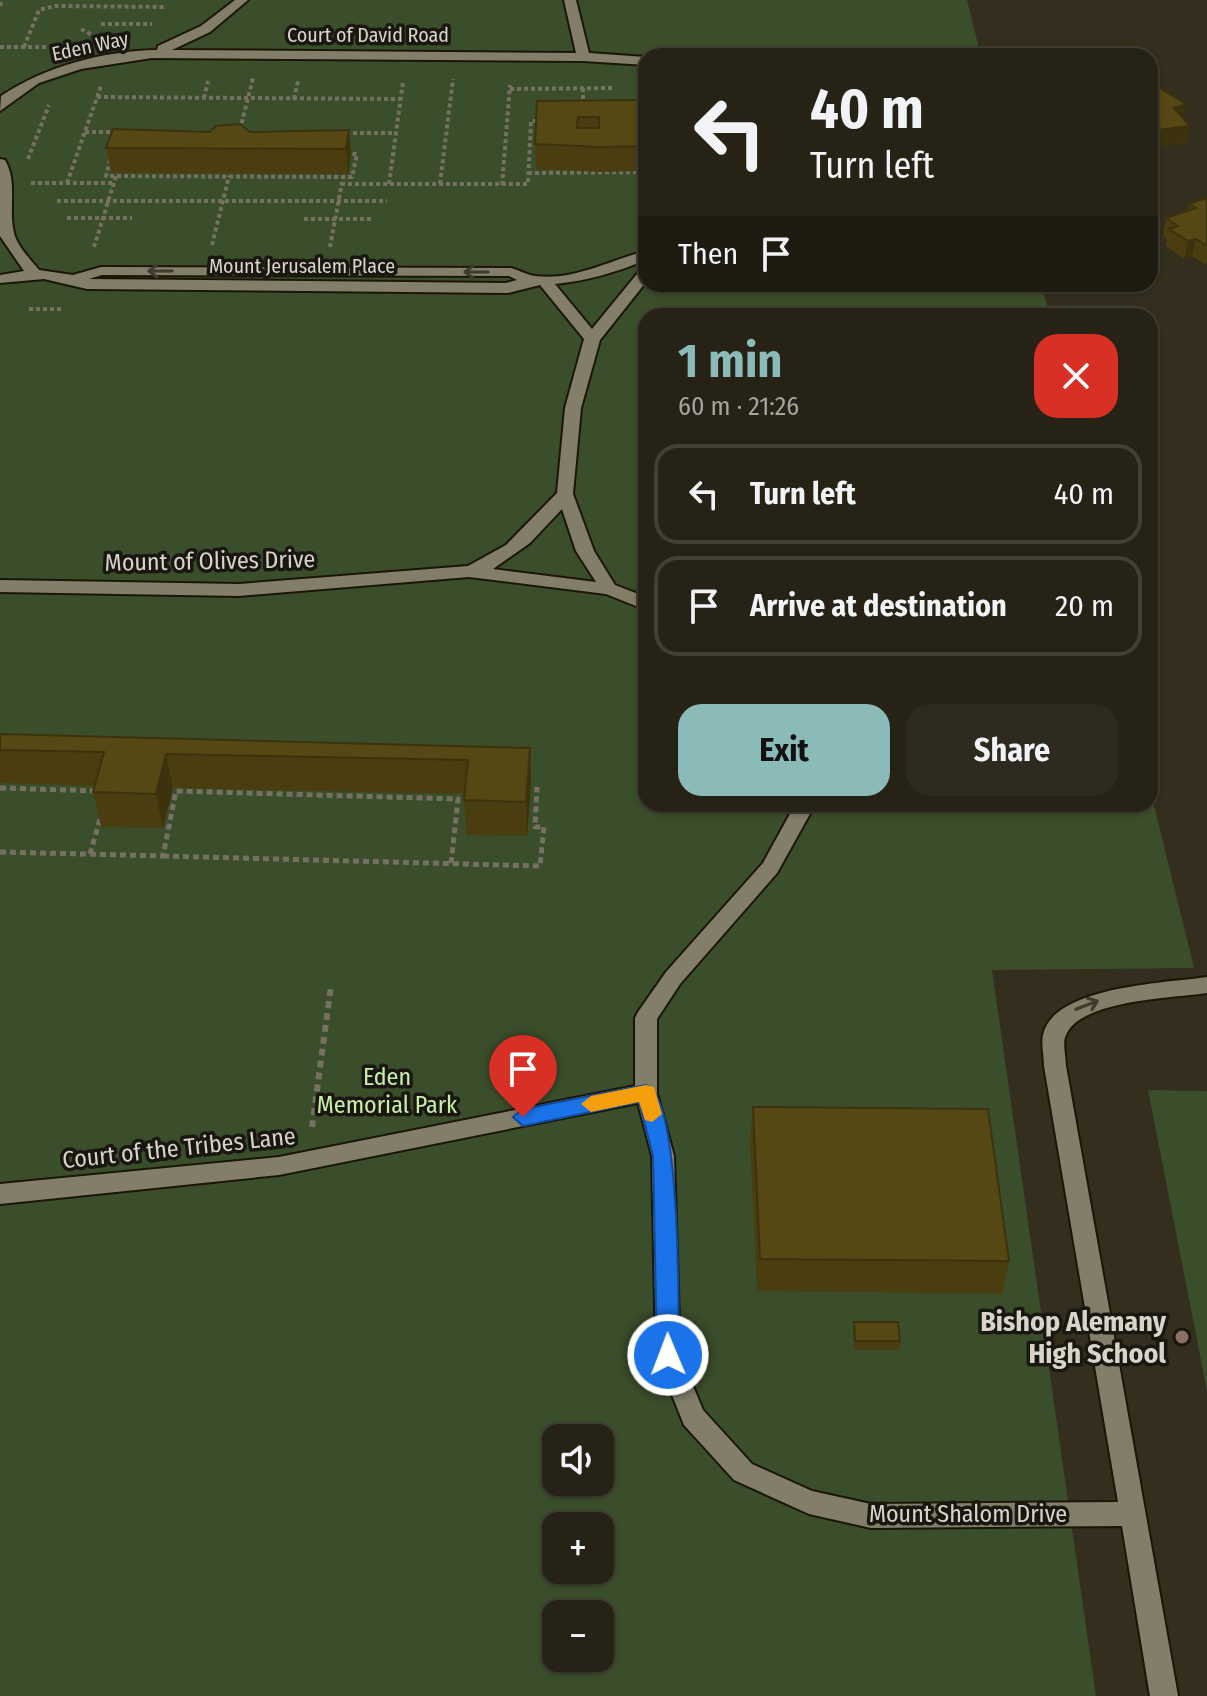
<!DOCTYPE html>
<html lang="en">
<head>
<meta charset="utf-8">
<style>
  body { margin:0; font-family:"Fira Sans Condensed",sans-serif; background:#2e2a1f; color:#f1f3f6; height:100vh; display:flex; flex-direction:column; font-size:30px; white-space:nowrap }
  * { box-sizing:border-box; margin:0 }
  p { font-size:26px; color:#a4a4a1 }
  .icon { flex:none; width:44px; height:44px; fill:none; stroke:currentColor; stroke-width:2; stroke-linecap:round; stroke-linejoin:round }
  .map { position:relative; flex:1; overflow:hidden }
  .drawer { position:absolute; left:638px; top:308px; width:520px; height:504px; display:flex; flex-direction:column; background:#262216; border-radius:24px; box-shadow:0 2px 6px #0004,0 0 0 2px #423f35 }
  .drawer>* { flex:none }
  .hud { position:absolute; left:638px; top:48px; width:520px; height:244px; border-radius:24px; box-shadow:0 2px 6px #0004,0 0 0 2px #423f35; background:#262216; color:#f1f3f6; overflow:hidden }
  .tools { position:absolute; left:542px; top:1424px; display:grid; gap:16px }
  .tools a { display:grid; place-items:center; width:72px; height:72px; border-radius:16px; background:#262216; box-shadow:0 2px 6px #0004,0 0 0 2px #423f35; font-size:40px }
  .pin { position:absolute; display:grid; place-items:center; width:68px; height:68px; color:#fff; margin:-82px -34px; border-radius:50% 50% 50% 0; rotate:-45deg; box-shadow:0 0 8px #0007 }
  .pin .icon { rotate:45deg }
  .me { position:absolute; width:88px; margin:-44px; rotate:359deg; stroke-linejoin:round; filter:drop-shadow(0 0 6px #0008) }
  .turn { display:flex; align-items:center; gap:28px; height:168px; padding:0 40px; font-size:36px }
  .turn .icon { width:104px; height:104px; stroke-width:2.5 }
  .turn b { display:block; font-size:56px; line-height:68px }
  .then { display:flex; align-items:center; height:76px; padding:0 40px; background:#0003; gap:16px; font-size:30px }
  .round { display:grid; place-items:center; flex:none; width:84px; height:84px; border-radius:24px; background:#2e2a1f }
  .head { display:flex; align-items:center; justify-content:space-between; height:136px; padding:0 40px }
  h1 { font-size:48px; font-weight:700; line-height:60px; color:#8bbbb9 }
  .primary-button { display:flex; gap:16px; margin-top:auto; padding:16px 40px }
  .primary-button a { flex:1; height:92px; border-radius:24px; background:#8bbbb9; color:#111; font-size:32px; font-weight:700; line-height:92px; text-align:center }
  .primary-button a+a { background:#2e2a1f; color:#f1f3f6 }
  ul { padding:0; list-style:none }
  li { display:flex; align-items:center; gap:24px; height:100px; margin:0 16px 12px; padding:0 24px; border:4px solid #423f35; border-radius:24px }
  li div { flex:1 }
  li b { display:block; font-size:30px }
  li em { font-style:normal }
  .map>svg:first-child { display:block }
  .green { fill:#3b4e2b; fill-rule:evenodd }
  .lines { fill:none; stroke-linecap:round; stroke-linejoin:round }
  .minor-casing { stroke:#1b1606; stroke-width:4 }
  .path-far2 { stroke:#757062; stroke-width:4; stroke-dasharray:4 3; stroke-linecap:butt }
  .path-far1 { stroke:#757062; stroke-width:5; stroke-dasharray:6 4; stroke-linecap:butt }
  .path { stroke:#757062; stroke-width:6; stroke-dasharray:7 5; stroke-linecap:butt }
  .minor { fill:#837e6a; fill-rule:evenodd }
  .wall { fill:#4a3e11 }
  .shaded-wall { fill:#3c320e }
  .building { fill:#564814; stroke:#3c320e; stroke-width:2; fill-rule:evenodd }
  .oneway { stroke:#3e3b2f }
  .route { fill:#1a73e8; stroke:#114b97; stroke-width:2 }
  .slow { fill:#f59e0b }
  .education-dot { fill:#8d6e63; stroke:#19170f; stroke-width:3 }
  .labels { text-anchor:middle; stroke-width:7; stroke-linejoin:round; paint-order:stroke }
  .far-street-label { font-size:20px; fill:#d7d4c9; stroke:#19170f }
  .street-label { font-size:24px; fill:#d7d4c9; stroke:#19170f }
  .park-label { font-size:24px; fill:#c8efa8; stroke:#19170f }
  .near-poi-label { font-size:28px; font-weight:bold; fill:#d7d4c9; stroke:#19170f; text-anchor:end }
</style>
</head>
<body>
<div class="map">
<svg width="1207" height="1696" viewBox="0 0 1207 1696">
  <rect width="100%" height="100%" fill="#332e1d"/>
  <!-- green -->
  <path class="green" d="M0,0H967L981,56H646V284H1041L1050,316H646V804H1150V789L1194,968L992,970L1096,1696H0ZM556,1438H600V1482H556ZM556,1526H600V1570H556ZM556,1614H600V1658H556Z
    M1148,1090L1207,1091V1391Z"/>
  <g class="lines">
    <defs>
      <path id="minor" d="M235,0H248L210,32L172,50L576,53L564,0H576L589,53L646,57V65L583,61L152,58L81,69L39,83L0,111L1,96C46,66 103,51 157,50L158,46L201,26Z
        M0,159L5,160C18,183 8,207 14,233C17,246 31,260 39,270L73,275L101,267L511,268C519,270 527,275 535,276C574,281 610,260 646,251V260C617,272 587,281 555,284L592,329L641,269L646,268V282L600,340L581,408L573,494L594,551L615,585L646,597V610L606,594L469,577L239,596L0,592V580L239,584L468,566L506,545L557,493L565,408L584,339L540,285L508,293L87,289L44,279L0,283V275L24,271L0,236ZM102,275L509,276L517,280L506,283L89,279ZM562,509L576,551L596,582L493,569L530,543Z
        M792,804H812L811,812L777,873L680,984L657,1019V1093L674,1156L680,1355L703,1410L752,1464L812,1491L871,1504L1118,1502L1044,1066C1044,1056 1041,1044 1043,1035C1053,986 1167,983 1207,977V993C1173,998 1080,1000 1066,1035C1062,1042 1066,1057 1066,1066L1178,1696H1150L1122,1526L871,1528L809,1514L734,1480L684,1425L656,1355L652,1156L638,1103L279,1175L0,1204V1184L279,1157L635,1086V1018L638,1012L666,972L763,863L791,812Z"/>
    </defs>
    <!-- minor casing -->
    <use href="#minor" class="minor-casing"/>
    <!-- path-far2 -->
    <path class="path-far2" d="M0,6L2,0
      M101,24H152
      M81,29L94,36
      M0,47H47
      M24,47L39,10L55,6L167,7
      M662,49L870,52
      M583,88V107
      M510,89L613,88
      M97,97L400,99
      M204,98L208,81
      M294,99L298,81
      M240,130L253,78
      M85,132H116
      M346,133H396
      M228,147H243L258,154H357L352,177L106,176L112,152L212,154Z
      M28,159L49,105
      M528,173L646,172
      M31,183H114
      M67,183L101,86
      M341,184H528L531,121H542
      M389,184L403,82
      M440,184L453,79
      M502,185L510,85
      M57,201H387
      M67,218H132
      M304,219H371
      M212,245L229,176
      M94,247L116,176
      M330,247L342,182
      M29,309H63"/>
    <!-- path-far1 -->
    <path class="path-far1" d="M0,788L99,791
      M0,852L163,856L176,791L458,799L451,864
      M90,854L101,816
      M163,856L540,866L544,827H535L537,787"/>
    <!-- path -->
    <path class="path" d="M312,1127L331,986"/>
    <!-- minor -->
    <use href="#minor" class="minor"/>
  </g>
  <!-- wall -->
  <path class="wall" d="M1150,82L1190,126L1187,143L1155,147L1150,142Z
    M646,100V171L599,172L536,169L535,144L537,101Z
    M349,130L351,154L348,174L111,173L106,148L210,132Z
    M1207,198V263L1204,264L1192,256L1184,259L1166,246L1167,239L1163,236L1166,218L1188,211L1189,204Z
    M0,734L530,748L531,782L527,836L466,835L464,794L173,788L163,828L101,827L93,792L95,786L0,783Z
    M753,1107L1009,1261L1002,1294L757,1291L750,1140Z
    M854,1322L900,1341L899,1350H854L853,1331Z"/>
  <!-- shaded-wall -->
  <path class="shaded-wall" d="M1186,104L1182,121L1174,108Z
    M1190,126L1187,143L1155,147L1158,130Z
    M349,130L351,154L348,174L346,149Z
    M1196,239L1192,256L1184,259L1188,241Z
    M530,748L531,782L527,836L526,802Z
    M166,754L173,788L163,828L156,794Z"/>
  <!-- building -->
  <path class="building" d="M1150,82L1186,104L1174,108L1190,126L1158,130L1150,121Z
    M646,100V146L599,147L535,144L537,101ZM578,117H599V128H577Z
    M240,124L250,132L349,130L346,149L106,148L113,129L210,132L216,126Z
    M1207,198V246L1196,239L1188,241L1169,229L1178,226L1166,218L1196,208L1189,204Z
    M0,734L530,748L526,802L464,800L468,760L166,754L156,794L93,792L104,752L0,750Z
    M753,1107L988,1109L1009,1261L760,1259Z
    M854,1322H898L900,1341H855Z"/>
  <!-- one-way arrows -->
  <defs><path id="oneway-shaft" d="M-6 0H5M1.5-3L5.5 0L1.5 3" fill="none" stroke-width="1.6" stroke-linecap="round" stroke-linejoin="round" transform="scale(2)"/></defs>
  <g class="oneway">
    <use href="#oneway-shaft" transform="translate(160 271) rotate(-180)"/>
    <use href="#oneway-shaft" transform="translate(476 272) rotate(-180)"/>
    <use href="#oneway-shaft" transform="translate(1087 1005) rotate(-21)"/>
  </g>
  <!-- route -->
  <path class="route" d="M646,1085C682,1096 678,1315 679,1355L676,1362L668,1365L660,1362L657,1355L653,1156L639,1102L523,1126L513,1117L523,1109Z"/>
  <!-- slow -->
  <path class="slow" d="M646,1085L654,1087L662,1114L652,1122L645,1120L639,1102L591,1112L581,1104L591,1096Z"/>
  <!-- markers -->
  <circle class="education-dot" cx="1182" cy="1337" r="8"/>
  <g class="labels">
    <!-- far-street labels -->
    <g class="far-street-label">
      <text x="368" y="42">Court of David Road</text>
      <text transform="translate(90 46) rotate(-12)" y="7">Eden Way</text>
      <text x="302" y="273">Mount Jerusalem Place</text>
    </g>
    <!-- street labels -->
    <g class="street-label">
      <text transform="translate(210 561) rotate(-1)" y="8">Mount of Olives Drive</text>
      <text transform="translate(179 1148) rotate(-6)" y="8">Court of the Tribes Lane</text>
      <text x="968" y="1522">Mount Shalom Drive</text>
    </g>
    <!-- park labels -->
    <g class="park-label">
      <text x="387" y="1085">Eden<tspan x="387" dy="28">Memorial Park</tspan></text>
    </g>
    <!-- near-poi labels -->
    <g class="near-poi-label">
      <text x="1166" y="1331">Bishop Alemany<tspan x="1166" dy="32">High School</tspan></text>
    </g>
  </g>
</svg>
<div class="tools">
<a><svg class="icon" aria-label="sound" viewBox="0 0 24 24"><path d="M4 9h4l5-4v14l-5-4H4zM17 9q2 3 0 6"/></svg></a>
<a>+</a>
<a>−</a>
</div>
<div class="pin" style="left:523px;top:1117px;background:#d93025"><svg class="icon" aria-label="arrive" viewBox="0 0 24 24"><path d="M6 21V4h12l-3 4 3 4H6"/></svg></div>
<svg class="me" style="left:668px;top:1355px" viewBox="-20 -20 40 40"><circle r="17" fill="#1a73e8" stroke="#fff" stroke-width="3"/><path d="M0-11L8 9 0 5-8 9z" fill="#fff"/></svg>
<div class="hud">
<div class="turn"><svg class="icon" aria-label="left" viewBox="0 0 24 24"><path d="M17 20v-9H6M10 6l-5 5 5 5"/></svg><div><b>40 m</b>Turn left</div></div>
<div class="then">Then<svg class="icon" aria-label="arrive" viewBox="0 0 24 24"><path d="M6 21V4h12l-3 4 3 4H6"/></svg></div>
</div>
<section class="drawer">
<div class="head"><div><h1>1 min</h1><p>60 m · 21:26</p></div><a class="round" style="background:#d93025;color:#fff"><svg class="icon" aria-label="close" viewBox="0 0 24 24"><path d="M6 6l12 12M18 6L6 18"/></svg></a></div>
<ul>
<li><svg class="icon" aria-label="left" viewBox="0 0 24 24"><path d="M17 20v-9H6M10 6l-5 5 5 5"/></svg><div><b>Turn left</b></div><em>40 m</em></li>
<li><svg class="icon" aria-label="arrive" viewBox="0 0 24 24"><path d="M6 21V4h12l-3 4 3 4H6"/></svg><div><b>Arrive at destination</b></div><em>20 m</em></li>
</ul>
<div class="primary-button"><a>Exit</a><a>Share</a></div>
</section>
</div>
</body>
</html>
